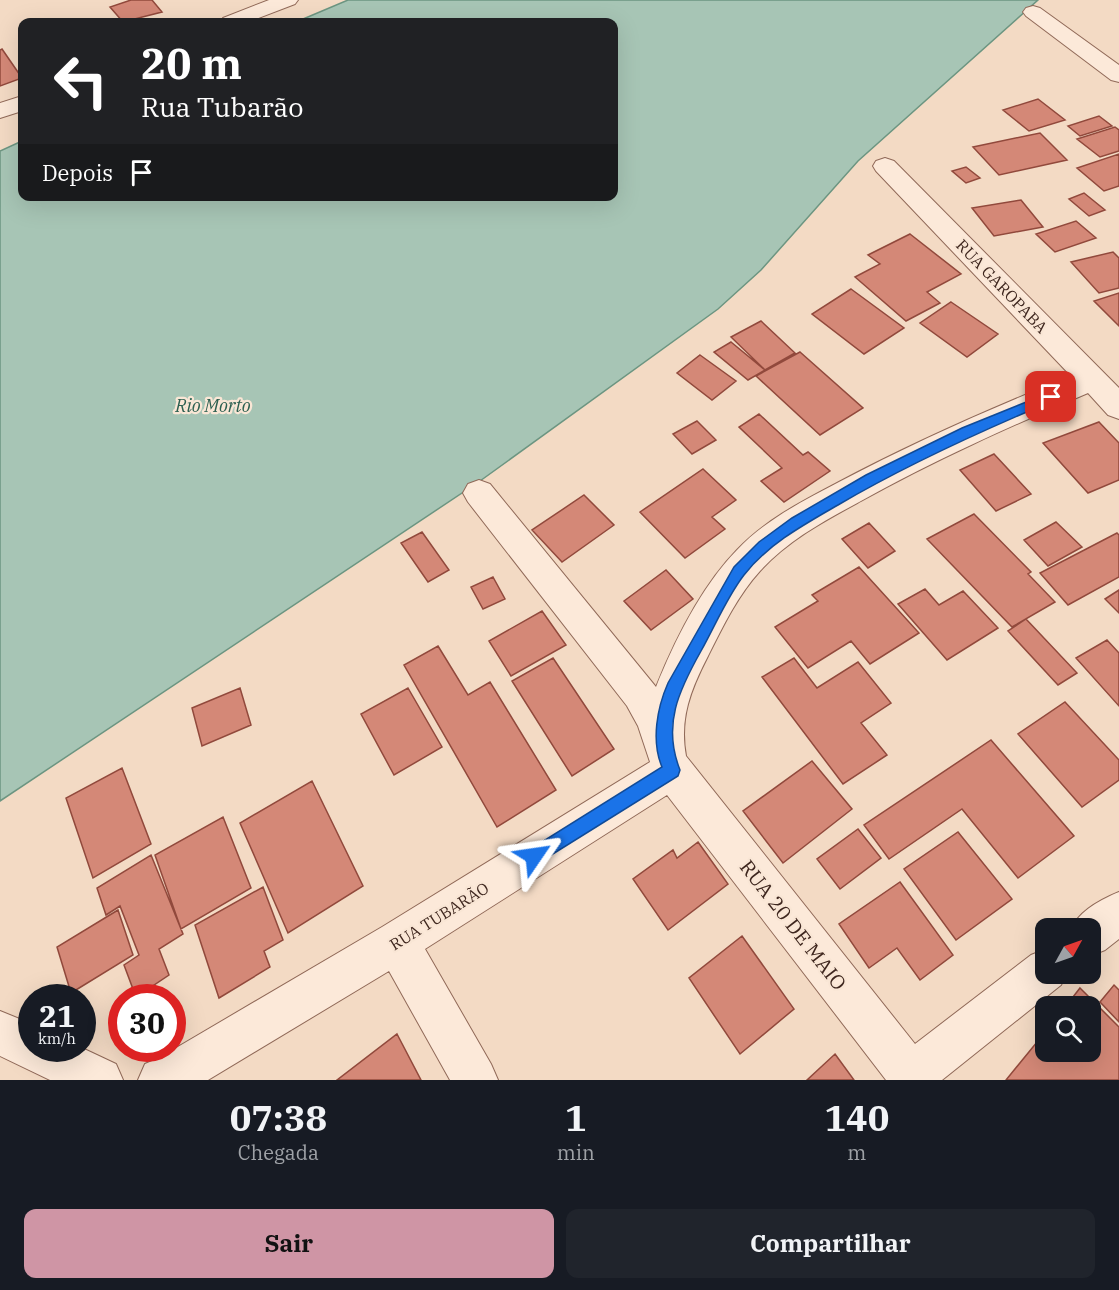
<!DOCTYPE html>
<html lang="pt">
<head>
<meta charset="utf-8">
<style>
  body { margin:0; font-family:"IBM Plex Serif",serif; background:#20242c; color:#f1f3f6; height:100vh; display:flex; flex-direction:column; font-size:22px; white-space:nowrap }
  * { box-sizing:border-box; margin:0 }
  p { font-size:20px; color:#9ea1a6 }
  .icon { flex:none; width:33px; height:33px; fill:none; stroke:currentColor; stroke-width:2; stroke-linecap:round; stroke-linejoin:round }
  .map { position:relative; height:1080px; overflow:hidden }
  .side { display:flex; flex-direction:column; background:#171b24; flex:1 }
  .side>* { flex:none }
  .hud { position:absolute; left:18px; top:18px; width:600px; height:183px; border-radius:12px; box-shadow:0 6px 24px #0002; background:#202124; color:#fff; overflow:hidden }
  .needle { width:39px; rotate:50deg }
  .buttons { position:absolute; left:1035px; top:918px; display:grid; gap:12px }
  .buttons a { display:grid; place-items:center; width:66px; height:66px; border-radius:12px; background:#171b24; box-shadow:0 6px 24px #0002; font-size:30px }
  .speed { position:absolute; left:18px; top:984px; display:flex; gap:12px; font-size:30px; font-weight:700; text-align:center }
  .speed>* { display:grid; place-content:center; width:78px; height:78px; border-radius:50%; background:#171b24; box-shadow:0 6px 24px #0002; line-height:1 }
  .speed small { font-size:15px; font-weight:400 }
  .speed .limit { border:9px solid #d22; background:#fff; color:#111 }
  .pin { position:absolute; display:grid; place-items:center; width:51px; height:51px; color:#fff; margin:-26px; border-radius:12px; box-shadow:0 3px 9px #0006 }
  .me { position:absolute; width:66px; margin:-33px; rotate:58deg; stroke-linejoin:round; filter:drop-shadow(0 0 4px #0008) }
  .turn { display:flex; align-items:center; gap:21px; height:126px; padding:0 24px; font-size:27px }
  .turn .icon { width:78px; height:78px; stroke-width:2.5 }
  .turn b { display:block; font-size:42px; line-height:51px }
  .then { display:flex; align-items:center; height:57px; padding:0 24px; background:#0003; gap:12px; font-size:22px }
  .eta { display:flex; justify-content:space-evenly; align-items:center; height:102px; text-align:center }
  .eta b { font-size:36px; font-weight:800; line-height:42px }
  .cta { display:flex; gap:12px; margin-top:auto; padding:12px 24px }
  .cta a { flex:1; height:69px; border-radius:12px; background:#cf95a5; color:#111; font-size:24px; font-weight:800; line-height:69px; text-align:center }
  .cta a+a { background:#20242c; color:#f1f3f6 }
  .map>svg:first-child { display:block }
  .water { fill:#a7c5b5; stroke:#6c9581; stroke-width:1.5 }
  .building { fill:#d48877; stroke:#91493c; stroke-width:1.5 }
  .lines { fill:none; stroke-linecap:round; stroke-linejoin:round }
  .minor-casing { stroke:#906958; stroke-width:2 }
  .minor { fill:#fce9d9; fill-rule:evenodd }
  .route { fill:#1a73e8; stroke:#114b97; stroke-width:1.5 }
  .labels { text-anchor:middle; stroke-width:4.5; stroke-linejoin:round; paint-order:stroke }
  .street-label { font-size:16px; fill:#3e261e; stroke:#f9e6d5 }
  .water-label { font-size:18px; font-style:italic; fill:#2c5f50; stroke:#f9e6d5 }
  .near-street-label { font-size:20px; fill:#3e261e; stroke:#f9e6d5 }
</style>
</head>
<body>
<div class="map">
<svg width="1119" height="1080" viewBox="0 0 1119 1080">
  <rect width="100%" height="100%" fill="#f3dac4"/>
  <!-- water -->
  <path class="water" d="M348,0H1038L858,161L761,270L718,309L480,481L0,801V151L22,141V196H614V22H296Z"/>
  <!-- building -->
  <path class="building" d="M131,0H152L162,12L123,22L110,7Z
    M2,49L22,78L0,86V50Z
    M1038,99L1065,120L1029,131L1003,110Z
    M1099,116L1112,126L1080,136L1068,126Z
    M1115,127L1119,130V151L1100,157L1077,139Z
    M1040,133L1067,160L999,175L973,147Z
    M1119,154V186L1104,191L1077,168Z
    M966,167L980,178L966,183L952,171Z
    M1084,193L1105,210L1089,216L1069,199Z
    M1021,200L1043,227L994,236L972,208Z
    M1076,221L1096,238L1055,252L1036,234Z
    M910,234L961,274L927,292L940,303L906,321L855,277L880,264L868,255Z
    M1113,252L1119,258V288L1099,293L1071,262Z
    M851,289L904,328L864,354L812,314Z
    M1119,293V326L1094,301Z
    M951,302L998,334L967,357L920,323Z
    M761,321L795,353L765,370L731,337Z
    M731,342L765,370L748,380L714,352Z
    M800,352L863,408L820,435L756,376Z
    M700,355L736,381L712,400L677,373Z
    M759,414L803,455L808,452L830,471L784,502L761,481L782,468L739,427Z
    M697,421L716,440L692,454L673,434Z
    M1099,422L1119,443V480L1088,493L1043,443Z
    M994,454L1031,494L996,511L960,470Z
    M703,469L736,500L712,517L725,529L685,558L640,512Z
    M584,495L614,525L562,562L532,530Z
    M974,514L1031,572L1028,574L1055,602L1012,627L927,539Z
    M1056,522L1082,547L1048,566L1024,540Z
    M869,523L895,551L868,568L842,539Z
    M422,532L449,570L428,582L401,543Z
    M1117,533L1119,535V577L1068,605L1040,573Z
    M859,567L919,633L870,664L851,641L808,668L775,627L818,601L812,595Z
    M666,570L693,599L651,630L624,601Z
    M493,577L505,599L483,609L471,587Z
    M925,589L939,605L963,591L998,628L947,660L898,604Z
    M1119,590V613L1105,599Z
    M542,611L566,645L511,676L489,641Z
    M1026,619L1077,673L1058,685L1008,631Z
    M1107,640L1119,653V706L1076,658Z
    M438,646L468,695L490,682L556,790L497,827L404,665Z
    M553,658L614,749L572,776L512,681Z
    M794,658L817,688L858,662L891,703L861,723L887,755L843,784L762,677Z
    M240,688L251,725L202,746L192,708Z
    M408,688L442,747L394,775L361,714Z
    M1065,702L1119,760V780L1082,807L1018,734Z
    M991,740L1074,836L1018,878L962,809L889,859L864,825Z
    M812,761L852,809L783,863L743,811Z
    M122,768L151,844L93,878L66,798Z
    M312,781L363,886L288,933L240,823Z
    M223,817L251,888L181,929L155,855Z
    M858,829L881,858L840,889L817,859Z
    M958,832L1012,899L956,940L904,869Z
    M698,842L728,884L668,930L633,879L673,850L677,858Z
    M151,855L183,934L159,949L169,975L136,997L124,965L139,955L120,906L106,915L97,888Z
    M900,882L953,955L920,980L897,948L869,968L839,924Z
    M263,887L283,940L264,951L270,967L219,998L195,925Z
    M118,910L133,955L71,993L57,947Z
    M742,936L794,1009L740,1054L689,978Z
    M1114,985L1119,990V1022L1100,1002Z
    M1080,988L1119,1027V1080H1006L1046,1031V1052H1090V1006H1066Z
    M397,1034L421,1080H337Z
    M835,1054L854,1080H807Z"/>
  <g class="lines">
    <defs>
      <path id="minor" d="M269,0H298L295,4L248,22H220L223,18Z
        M1033,6L1040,8L1119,65V82L1111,80L1026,16L1023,12L1026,8Z
        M22,96V111L0,118V103Z
        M885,158L894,161L1119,388V419L1108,415L1088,393C1011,426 934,460 861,501C826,520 788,540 760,571C738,595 723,626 708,656C691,689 679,718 686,756L915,1044L1031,955L1046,949V974H1066L1061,985L942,1080H886L667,795L425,949L491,1064L498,1080H450L389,971L208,1080H138L145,1064L159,1058L382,927L650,762L638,726L627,706L468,502L463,493L468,484L479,480L490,484L656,687C675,640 701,587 737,550C765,520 803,501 839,482C914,442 992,408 1071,376L876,171L873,166L876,161Z
        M1119,892V939L1105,950L1090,956V928H1072C1079,911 1102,899 1119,892Z
        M0,1011L32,1024V1048H82L116,1064L123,1080H50L0,1056Z"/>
    </defs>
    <!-- minor casing -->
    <use href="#minor" class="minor-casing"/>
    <!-- minor -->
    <use href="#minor" class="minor"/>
  </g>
  <!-- route -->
  <path class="route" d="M1051,392L1055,394V400C981,431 908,464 838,505C805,524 768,544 744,575C727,597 715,626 701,651C679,690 662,725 680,770L678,776L540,862L534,864L529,862L526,856L529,850L662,767C651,741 657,708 668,683L734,567L759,542L792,518L866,475L962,428Z"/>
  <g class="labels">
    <!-- street labels -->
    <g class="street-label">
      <text transform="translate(1002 286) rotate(46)" y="6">RUA GAROPABA</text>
      <text transform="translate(439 916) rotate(-32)" y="6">RUA TUBARÃO</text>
    </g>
    <!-- water labels -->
    <g class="water-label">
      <text x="213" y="412">Rio Morto</text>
    </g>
    <!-- near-street labels -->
    <g class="near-street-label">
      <text transform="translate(793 925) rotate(52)" y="7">RUA 20 DE MAIO</text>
    </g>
  </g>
</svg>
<div class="buttons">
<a><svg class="needle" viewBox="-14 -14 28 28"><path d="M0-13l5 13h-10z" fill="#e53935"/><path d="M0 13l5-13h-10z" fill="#9ea1a6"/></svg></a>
<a><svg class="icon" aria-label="search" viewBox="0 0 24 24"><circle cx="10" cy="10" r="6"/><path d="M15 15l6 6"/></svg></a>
</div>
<div class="speed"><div>21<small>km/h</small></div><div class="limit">30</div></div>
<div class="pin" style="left:1051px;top:397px;background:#d93025"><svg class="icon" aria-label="arrive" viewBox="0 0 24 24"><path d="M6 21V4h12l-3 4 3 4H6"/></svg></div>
<svg class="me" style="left:534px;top:856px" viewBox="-20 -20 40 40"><path d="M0-17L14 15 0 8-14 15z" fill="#1a73e8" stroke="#fff" stroke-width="4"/></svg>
<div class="hud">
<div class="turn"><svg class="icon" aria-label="left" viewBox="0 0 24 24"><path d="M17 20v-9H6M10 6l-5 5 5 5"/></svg><div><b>20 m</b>Rua Tubarão</div></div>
<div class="then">Depois<svg class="icon" aria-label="arrive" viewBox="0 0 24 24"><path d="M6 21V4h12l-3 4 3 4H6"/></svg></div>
</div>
</div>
<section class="side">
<div class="eta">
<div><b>07:38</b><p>Chegada</p></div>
<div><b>1</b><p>min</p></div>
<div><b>140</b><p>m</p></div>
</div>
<div class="cta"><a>Sair</a><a>Compartilhar</a></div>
</section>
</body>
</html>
